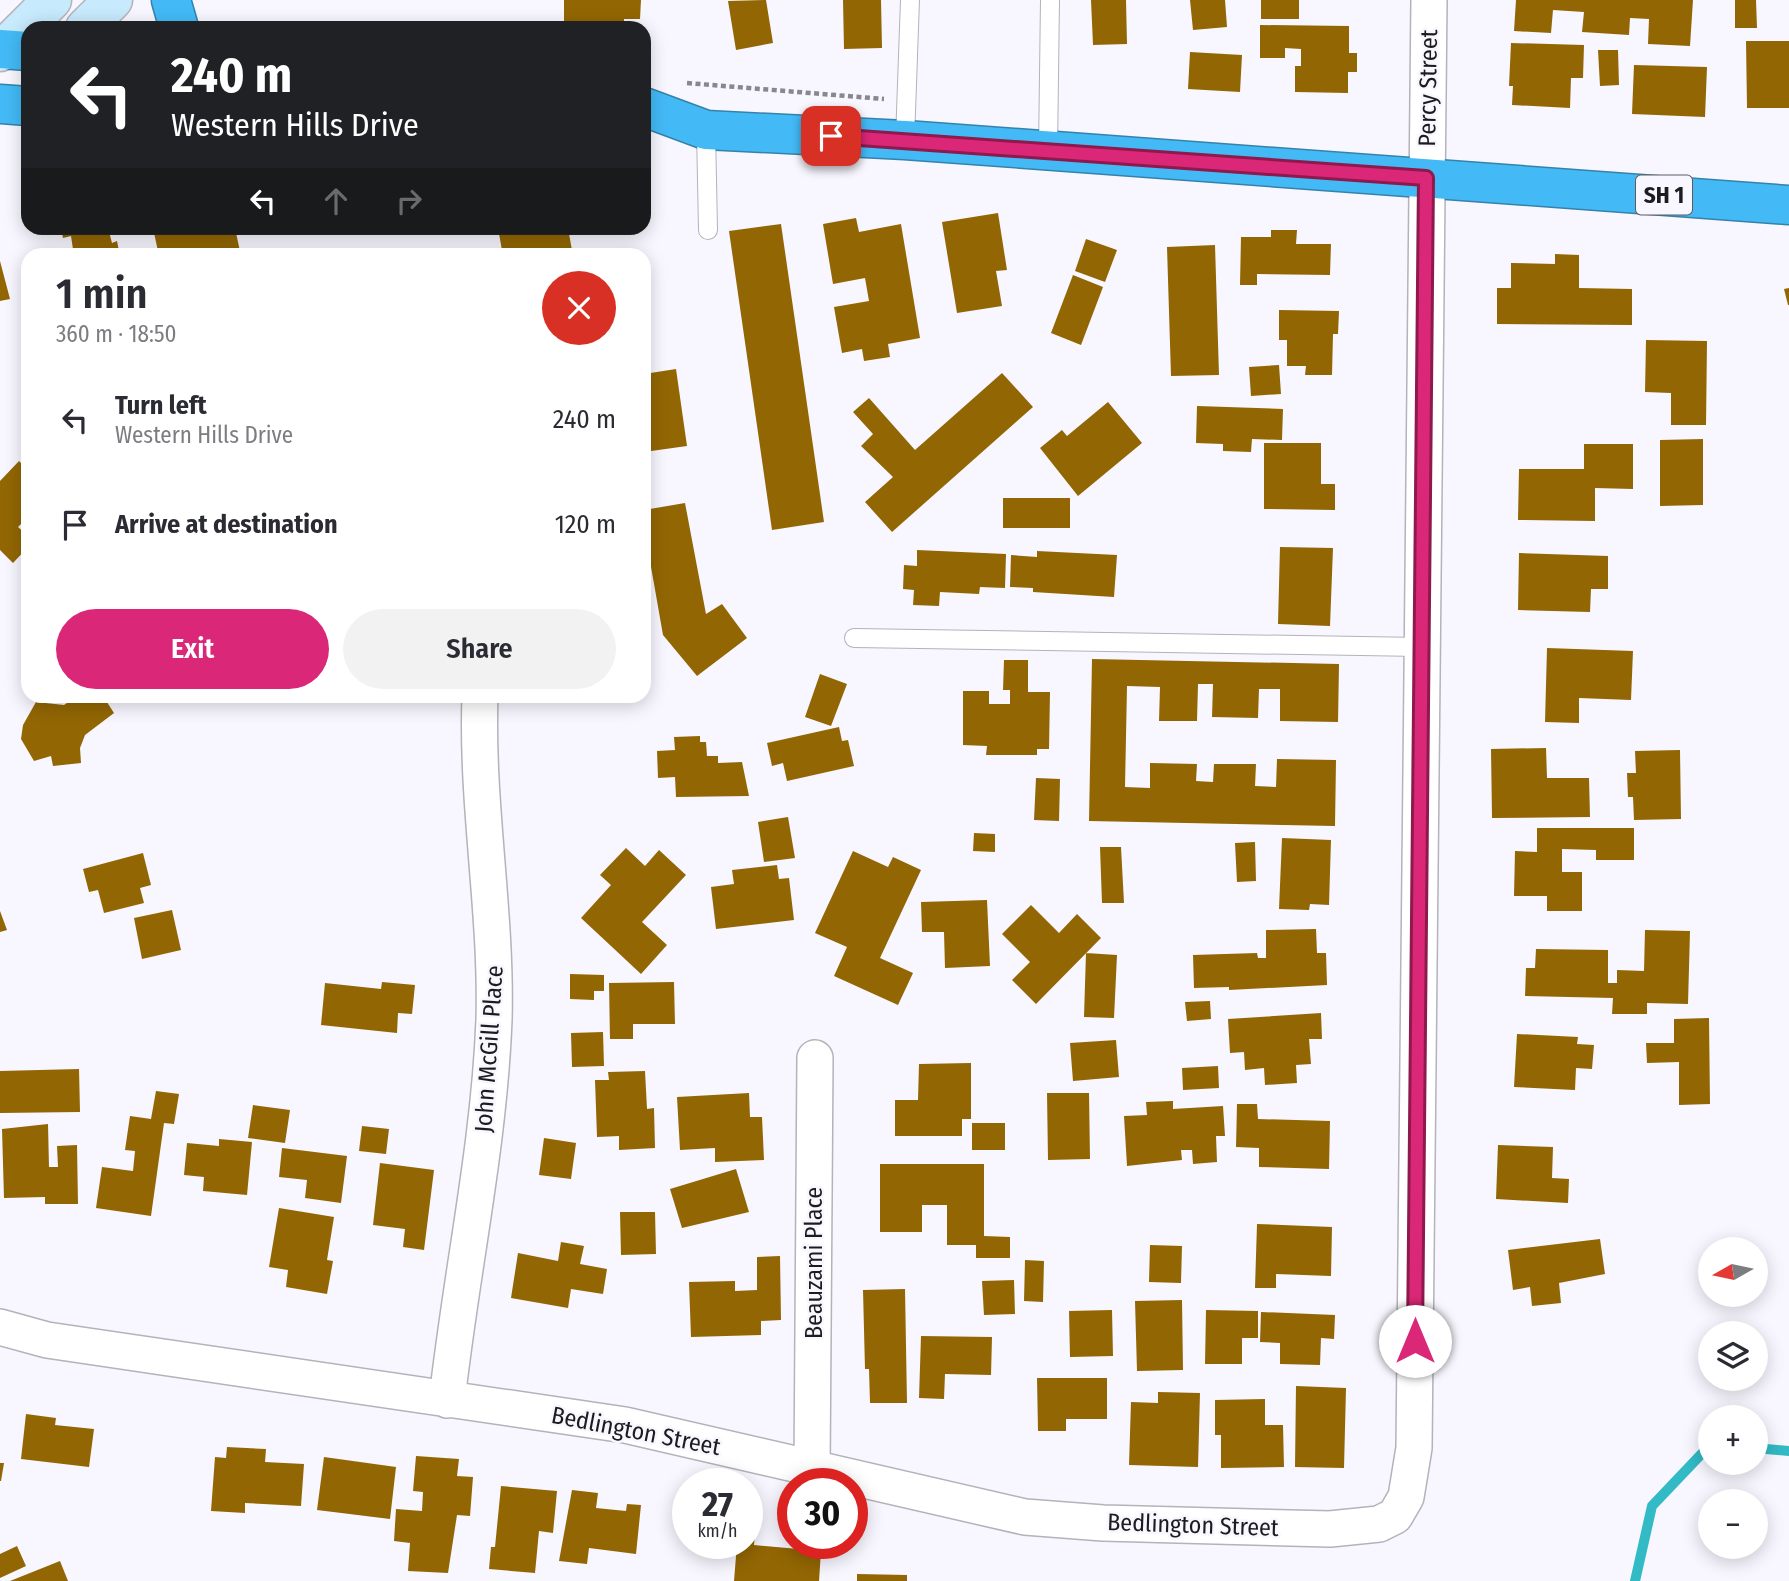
<!DOCTYPE html>
<html lang="en">
<head>
<meta charset="utf-8">
<style>
  body { margin:0; font-family:"Fira Sans Condensed",sans-serif; background:#f2f2f3; color:#2b2b33; height:100vh; display:flex; flex-direction:column; font-size:26px; white-space:nowrap }
  * { box-sizing:border-box; margin:0 }
  p { font-size:23px; color:#7c7c81 }
  .icon { flex:none; width:38px; height:38px; fill:none; stroke:currentColor; stroke-width:2; stroke-linecap:round; stroke-linejoin:round }
  .map { position:relative; flex:1; overflow:hidden }
  .panel { position:absolute; left:21px; top:248px; width:630px; height:455px; display:flex; flex-direction:column; background:#fff; border-radius:21px; box-shadow:0 4px 18px #0003 }
  .panel>* { flex:none }
  .top-card { position:absolute; left:21px; top:21px; width:630px; height:214px; border-radius:21px; box-shadow:0 4px 18px #0003; background:#202124; color:#fff; overflow:hidden }
  .needle { width:46px; rotate:261deg }
  .tools { position:absolute; left:1698px; top:1237px; display:grid; gap:14px }
  .tools a { display:grid; place-items:center; width:70px; height:70px; border-radius:50%; background:#fff; box-shadow:0 4px 18px #0003; font-size:35px }
  .speed { position:absolute; left:672px; top:1468px; display:flex; gap:14px; font-size:35px; font-weight:700; text-align:center }
  .speed>* { display:grid; place-content:center; width:91px; height:91px; border-radius:50%; background:#fff; box-shadow:0 4px 18px #0003; line-height:1 }
  .speed small { font-size:18px; font-weight:400 }
  .speed .limit { border:10px solid #d22; background:#fff; color:#111 }
  .pin { position:absolute; display:grid; place-items:center; width:60px; height:60px; color:#fff; margin:-30px; border-radius:14px; box-shadow:0 4px 10px #0006 }
  .me { position:absolute; width:77px; margin:-38px; rotate:0deg; stroke-linejoin:round; filter:drop-shadow(0 0 5px #0008) }
  .turn { display:flex; align-items:center; gap:24px; height:147px; padding:0 35px; font-size:32px }
  .turn .icon { width:91px; height:91px; stroke-width:2.5 }
  .turn b { display:block; font-size:49px; line-height:60px }
  .lanes { display:flex; align-items:center; height:66px; padding:0 35px; background:#0003; justify-content:center; gap:35px; direction:ltr }
  .lanes .off { opacity:.35 }
  .round { display:grid; place-items:center; flex:none; width:74px; height:74px; border-radius:37px; background:#f2f2f3 }
  .head { display:flex; align-items:center; justify-content:space-between; height:119px; padding:0 35px }
  h1 { font-size:42px; font-weight:600; line-height:52px }
  .primary-button { display:flex; gap:14px; margin-top:auto; padding:14px 35px }
  .primary-button a { flex:1; height:80px; border-radius:42px; background:#db2777; color:#fff; font-size:28px; font-weight:600; line-height:80px; text-align:center }
  .primary-button a+a { background:#f2f2f3; color:#2b2b33 }
  ul { padding:0; list-style:none }
  li { display:flex; align-items:center; gap:21px; height:105px; padding:0 35px }
  li div { flex:1 }
  li b { display:block; font-size:26px }
  li em { font-style:normal }
  .map>svg:first-child { display:block }
  .lines { fill:none; stroke-linecap:round; stroke-linejoin:round }
  .stream { stroke:#32bac5; stroke-width:10 }
  .building { fill:#926603 }
  .lane-casing { stroke:#b4b2ba; stroke-width:20 }
  .street-casing { stroke:#b4b2ba; stroke-width:38 }
  .secondary-casing { stroke:#b4b2ba; stroke-width:41 }
  .highway-casing { stroke:#3582aa; stroke-width:41 }
  .path { stroke:#89878d; stroke-width:4.5; stroke-dasharray:5 3.5; stroke-linecap:butt }
  .lane { stroke:#fff; stroke-width:18 }
  .street { stroke:#fff; stroke-width:35 }
  .secondary { stroke:#c7eafc; stroke-width:38 }
  .highway { stroke:#43baf6; stroke-width:38 }
  .route-casing { stroke:#8e194d; stroke-width:18 }
  .route { stroke:#db2777; stroke-width:12 }
  .labels { text-anchor:middle; stroke-width:5; stroke-linejoin:round; paint-order:stroke }
  .shield { fill:#f8f6fe; stroke:#5e5d61; stroke-width:2 }
  .shield-label { font-size:23px; font-weight:bold; fill:#1c1b1e }
  .street-label { font-size:24px; fill:#1c1b1e; stroke:#f8f6fe }
</style>
</head>
<body>
<div class="map">
<svg width="1789" height="1581" viewBox="0 0 1789 1581">
  <rect width="100%" height="100%" fill="#f8f6fe"/>
  <g class="lines">
    <!-- stream -->
    <path class="stream" d="M1755,1448L1789,1451
      M1635,1581L1652,1506L1710,1445"/>
  </g>
  <!-- building -->
  <path class="building" d="M564,0H641L640,19H624V28H564Z
    M766,0L773,43L736,50L728,1Z
    M843,0H881L882,48L844,49Z
    M1091,0H1126L1127,44L1093,45Z
    M1190,0H1225L1227,27L1193,30Z
    M1261,0H1299V19H1261Z
    M1516,0H1693L1690,46L1648,44L1649,19L1630,18L1629,35L1582,32L1584,12L1553,10L1551,33L1514,31Z
    M1735,0H1756L1757,28H1735Z
    M1260,25L1349,26V53H1357V72H1348V93L1295,92V66H1301V49L1285,48V58H1260Z
    M1746,41H1789V108H1747Z
    M1511,43L1584,45L1583,78H1571L1570,108L1512,105L1513,86H1509Z
    M1598,50H1618L1619,85L1600,86Z
    M1190,52L1242,55L1240,92L1188,89Z
    M1634,65L1707,67L1705,117L1632,114Z
    M998,213L1007,270L996,271L1002,306L957,313L942,222Z
    M856,218L859,232L901,224L920,338L888,344L890,357L864,361L862,349L842,353L834,307L869,301L865,278L833,284L823,224Z
    M781,224L824,522L772,530L729,231Z
    M61,228H108L112,243L117,241L120,256H74L71,236L63,238Z
    M153,228H235L241,256H159Z
    M498,228H568L573,256H503Z
    M1271,230H1297L1296,244H1331L1330,275L1257,274V285H1240L1241,237H1271Z
    M1086,239L1117,250L1105,282L1075,271Z
    M1215,245L1219,375L1171,376L1167,247Z
    M1555,254L1579,255V288L1632,289V325L1497,324V288H1511V263L1555,264Z
    M0,261L10,299L0,301Z
    M1073,275L1103,287L1081,345L1051,333Z
    M1789,288V305H1788L1784,289Z
    M1279,310L1339,311L1338,334H1333L1332,375H1305L1306,366H1287V340H1279Z
    M1646,340L1707,341L1706,425H1671V393L1645,392Z
    M1279,365L1281,394L1251,396L1249,367Z
    M676,369L687,446L644,452V374Z
    M1002,373L1033,407L892,532L865,502L893,477L861,446L873,434L853,412L869,398L915,450Z
    M1108,402L1142,443L1078,496L1040,448L1062,430L1067,436Z
    M1197,406L1283,409L1282,440L1252,439L1251,452L1223,451V444L1196,443Z
    M1703,439V505L1660,506V440Z
    M1264,443H1321V484H1335V510L1264,509Z
    M1584,444H1633V489L1595,488V521L1518,520L1519,469H1584Z
    M19,461L28,470V517L18,527L28,536V547L13,563L0,550V481Z
    M1003,498H1070V528H1003Z
    M685,503L706,614L722,604L747,638L697,676L663,635L644,527V510Z
    M1280,547L1333,548L1330,626L1278,624Z
    M917,550L1006,554L1005,588L980,587L979,594L940,592L939,606L913,605L914,590L903,589L904,565L917,566Z
    M1037,551L1117,555L1114,597L1033,592V588L1010,587L1011,555L1037,557Z
    M1519,553L1608,556V589H1591L1590,612L1518,610Z
    M1547,648L1633,651L1631,700L1579,698V723L1545,722Z
    M1092,659L1339,664L1338,722L1280,721V689H1259L1258,718L1212,717L1213,684H1198L1197,721H1159L1160,687L1127,686L1125,787L1150,788V763L1197,764L1196,781L1213,782L1214,764H1256L1255,786L1276,787L1277,759L1336,760L1335,826L1089,821Z
    M1004,660H1028V692H1050L1049,749H1037V755H986L987,746L963,745V691H989V704H1010V690H1003Z
    M820,674L847,684L831,726L805,717Z
    M77,696H103L114,713L85,735L80,748L81,763L53,766L51,756L34,761L21,739L23,725L36,702L64,705Z
    M839,727L842,741L848,740L854,766L787,781L783,763L772,766L767,743Z
    M700,736V742H706L707,756H718V763L742,762L749,796L676,797L675,777L658,778L657,751L675,750L674,737Z
    M1546,748L1547,778H1589L1590,817L1492,818L1491,749Z
    M1680,750L1681,819L1634,820L1633,797H1628L1627,773H1636L1635,751Z
    M1036,778L1060,779L1059,821L1034,820Z
    M788,817L795,858L764,862L758,822Z
    M1537,828H1634V860H1596V850L1562,849V872H1582V911H1547V896H1514L1515,851L1537,852Z
    M974,833L995,834V852L973,851Z
    M1282,838L1331,840L1329,905L1310,904L1309,910L1279,909Z
    M1255,842L1256,881L1237,882L1235,843Z
    M1100,847H1121L1124,903H1102Z
    M626,848L645,866L659,850L686,875L642,922L667,945L641,974L581,918L611,885L600,875Z
    M853,851L888,867L893,857L921,870L880,958L913,973L898,1005L834,976L847,947L815,933Z
    M143,853L151,885L140,888L144,903L104,913L98,890L89,892L83,869Z
    M777,865L779,879L789,878L794,920L716,929L711,887L734,884L732,870Z
    M987,900L990,966L945,968L944,932H922L921,902Z
    M1031,905L1059,933L1077,914L1101,938L1036,1004L1012,980L1030,962L1002,934Z
    M172,910L181,950L142,959L134,918Z
    M0,911L7,930L0,932Z
    M1316,929L1317,953H1326L1327,985L1229,990V987L1194,988L1193,955L1257,953L1258,958H1266V930Z
    M1645,930L1690,931L1688,1004L1647,1003V1014H1612L1613,998L1525,996L1526,968H1535L1536,949L1608,950V983H1617V970L1644,971Z
    M1086,953L1117,955L1114,1018L1084,1017Z
    M570,974L604,975V991H594V1000L570,999Z
    M382,982L415,985L412,1014L398,1013L397,1033L321,1025L325,983L381,989Z
    M674,982L675,1024H633V1039H610L609,983Z
    M1210,1001L1211,1019L1187,1021L1185,1002Z
    M1321,1013L1322,1039H1309L1311,1064L1296,1065L1297,1083L1265,1085L1264,1068L1245,1070L1244,1052L1230,1053L1228,1019Z
    M1709,1018L1710,1104L1679,1105V1062L1647,1063L1646,1043H1674V1019Z
    M603,1032L604,1066L572,1067L571,1033Z
    M1517,1034L1578,1037L1577,1044L1594,1045L1592,1069L1576,1068L1575,1090L1514,1087Z
    M1116,1040L1119,1077L1073,1081L1070,1043Z
    M971,1063V1119H962V1136H895V1100H918L919,1064Z
    M1218,1066L1219,1088L1183,1090L1182,1068Z
    M79,1069L80,1112L0,1113V1071Z
    M645,1071L647,1109L654,1108L655,1148L619,1150V1136L597,1137L595,1080H609L608,1072Z
    M156,1091L179,1094L174,1124L164,1123L151,1216L96,1208L102,1167L133,1171L135,1151L125,1150L130,1116L151,1119Z
    M749,1093L750,1117H762L764,1160L715,1162V1148L680,1150L677,1097Z
    M1047,1093H1089L1090,1159L1048,1160Z
    M1173,1101V1109L1223,1106L1225,1136H1216L1217,1162L1193,1164L1192,1150H1181L1182,1160L1127,1166L1124,1116L1147,1115L1146,1102Z
    M1237,1104H1257L1258,1119L1330,1121L1329,1169L1259,1167V1148L1236,1147Z
    M253,1105L290,1110L285,1143L248,1138Z
    M972,1123H1005V1150H972Z
    M48,1124L49,1167H58L57,1146L77,1145L78,1204H45V1197L4,1198L2,1129Z
    M362,1126L389,1129L386,1154L359,1151Z
    M544,1138L576,1143L571,1179L539,1175Z
    M219,1139L252,1142L247,1195L203,1191L204,1177L184,1175L187,1143L219,1146Z
    M1498,1145L1553,1147L1552,1178L1569,1179L1568,1203L1496,1199Z
    M282,1148L347,1156L341,1203L305,1198L307,1180L279,1177Z
    M380,1163L434,1170L424,1250L403,1247L405,1229L373,1225Z
    M880,1164H984V1236L1010,1237V1258H976V1245H947V1205H922V1232H880Z
    M736,1169L749,1212L682,1228L670,1189Z
    M279,1208L334,1217L327,1260L333,1261L327,1294L286,1287L288,1270L269,1267Z
    M620,1212H655L656,1254L621,1255Z
    M1257,1224L1332,1227L1331,1276L1276,1274V1288H1255Z
    M1600,1239L1605,1274L1559,1283L1561,1303L1532,1306L1530,1287L1513,1290L1508,1250Z
    M561,1242L584,1246L580,1264L607,1269L603,1294L571,1289L568,1308L511,1298L518,1253L558,1261Z
    M1150,1245L1182,1246L1181,1283L1149,1282Z
    M780,1256L781,1320L761,1321V1335L691,1337L689,1282L735,1281V1291L757,1290V1257Z
    M1025,1260L1044,1261L1043,1302L1024,1301Z
    M1014,1280L1015,1314L984,1315L982,1281Z
    M905,1289L907,1403H870L869,1369H865L863,1290Z
    M1182,1300L1183,1370L1137,1371L1135,1301Z
    M1112,1310L1113,1356L1070,1357L1069,1311Z
    M1206,1310L1258,1311V1338H1242V1364H1205Z
    M1261,1312L1335,1315L1334,1339L1321,1338L1320,1365L1280,1364V1343L1260,1342Z
    M921,1336L992,1337L991,1375L945,1374L944,1399L919,1398Z
    M1037,1378H1107V1419H1066V1431H1038Z
    M1296,1386L1346,1388L1344,1468L1295,1467Z
    M1158,1392L1200,1393L1198,1467L1129,1465L1131,1402L1158,1403Z
    M1265,1399V1425H1283L1284,1467L1221,1468V1435H1215V1400Z
    M26,1414L56,1418L55,1425L94,1429L89,1467L21,1459Z
    M227,1447L266,1449L265,1462L304,1464L301,1506L245,1503V1513L211,1511L215,1457L226,1458Z
    M416,1456L459,1459L457,1476L473,1477L470,1516L457,1515L448,1573L408,1571L410,1543L394,1541L396,1509L422,1511L423,1492L413,1491Z
    M324,1457L396,1467L390,1519L317,1510Z
    M0,1463H4L1,1481H0Z
    M501,1486L557,1491L553,1533L539,1531L535,1573L489,1569L491,1547H495Z
    M572,1490L598,1493L596,1508L626,1511L627,1504L641,1505L636,1554L589,1548L587,1564L559,1561Z
    M747,1521L756,1522L754,1545L821,1551L819,1581H734L737,1544H747Z
    M17,1546L26,1566L0,1578V1554Z
    M60,1561L68,1581H10Z
    M857,1574L907,1575V1581H857Z"/>
  <g class="lines">
    <defs>
      <path id="lane" d="M706,130L708,230
        M905,140L910,0
        M1048,151L1050,0
        M854,638L1421,647"/>
      <path id="street" d="M0,1327L47,1340L625,1425L1025,1517L1103,1523L1330,1529L1379,1524L1395,1516L1406,1497L1414,1448L1429,0
        M447,1400C461,1273 489,1148 494,1020C497,912 476,805 480,696
        M812,1468L815,1058"/>
      <path id="secondary" d="M85,28L113,0
        M0,52L52,0"/>
      <path id="highway" d="M171,0L179,28
        M0,49L28,51
        M0,104L28,106
        M644,107L706,130L905,140L1789,205"/>
    </defs>
    <!-- lane casing -->
    <use href="#lane" class="lane-casing"/>
    <!-- street casing -->
    <use href="#street" class="street-casing"/>
    <!-- secondary casing -->
    <use href="#secondary" class="secondary-casing"/>
    <!-- highway casing -->
    <use href="#highway" class="highway-casing"/>
    <!-- path -->
    <path class="path" d="M687,83L884,99"/>
    <!-- lane -->
    <use href="#lane" class="lane"/>
    <!-- street -->
    <use href="#street" class="street"/>
    <!-- secondary -->
    <use href="#secondary" class="secondary"/>
    <!-- highway -->
    <use href="#highway" class="highway"/>
  </g>
  <g class="lines">
    <defs>
      <path id="route" d="M831,136L1426,178L1415,1341"/>
    </defs>
    <!-- route casing -->
    <use href="#route" class="route-casing"/>
    <!-- route -->
    <use href="#route" class="route"/>
  </g>
  <g class="labels">
    <!-- shield labels -->
    <rect class="shield" x="1636" y="175.5" width="56" height="39" rx="5"/>
    <g class="shield-label">
      <text x="1664" y="203">SH 1</text>
    </g>
    <!-- street labels -->
    <g class="street-label">
      <text transform="translate(1428 88) rotate(-89)" y="8">Percy Street</text>
      <text transform="translate(489 1049) rotate(-86)" y="8">John McGill Place</text>
      <text transform="translate(814 1263) rotate(-90)" y="8">Beauzami Place</text>
      <text transform="translate(636 1431) rotate(11)" y="8">Bedlington Street</text>
      <text transform="translate(1193 1525) rotate(2)" y="8">Bedlington Street</text>
    </g>
  </g>
</svg>
<div class="tools">
<a><svg class="needle" viewBox="-14 -14 28 28"><path d="M0-13l5 13h-10z" fill="#e53935"/><path d="M0 13l5-13h-10z" fill="#7c7c81"/></svg></a>
<a><svg class="icon" aria-label="layers" viewBox="0 0 24 24"><path d="M12 4l9 5-9 5-9-5zM3 14l9 5 9-5"/></svg></a>
<a>+</a>
<a>−</a>
</div>
<div class="speed"><div>27<small>km/h</small></div><div class="limit">30</div></div>
<div class="pin" style="left:831px;top:136px;background:#d93025"><svg class="icon" aria-label="arrive" viewBox="0 0 24 24"><path d="M6 21V4h12l-3 4 3 4H6"/></svg></div>
<svg class="me" style="left:1415px;top:1341px" viewBox="-20 -20 40 40"><circle r="19" fill="#fff"/><path d="M0-13L10 11 0 6-10 11z" fill="#db2777"/></svg>
<div class="top-card">
<div class="turn"><svg class="icon" aria-label="left" viewBox="0 0 24 24"><path d="M17 20v-9H6M10 6l-5 5 5 5"/></svg><div><b>240 m</b>Western Hills Drive</div></div>
<div class="lanes"><svg class="icon" aria-label="left" viewBox="0 0 24 24"><path d="M17 20v-9H6M10 6l-5 5 5 5"/></svg><svg class="icon off" aria-label="ahead" viewBox="0 0 24 24"><path d="M12 20V5M6 11l6-6 6 6"/></svg><svg class="icon off" aria-label="right" viewBox="0 0 24 24"><path d="M7 20v-9h11M14 6l5 5-5 5"/></svg></div>
</div>
<section class="panel">
<div class="head"><div><h1>1 min</h1><p>360 m · 18:50</p></div><a class="round" style="background:#d93025;color:#fff"><svg class="icon" aria-label="close" viewBox="0 0 24 24"><path d="M6 6l12 12M18 6L6 18"/></svg></a></div>
<ul>
<li><svg class="icon" aria-label="left" viewBox="0 0 24 24"><path d="M17 20v-9H6M10 6l-5 5 5 5"/></svg><div><b>Turn left</b><p>Western Hills Drive</p></div><em>240 m</em></li>
<li><svg class="icon" aria-label="arrive" viewBox="0 0 24 24"><path d="M6 21V4h12l-3 4 3 4H6"/></svg><div><b>Arrive at destination</b></div><em>120 m</em></li>
</ul>
<div class="primary-button"><a>Exit</a><a>Share</a></div>
</section>
</div>
</body>
</html>
